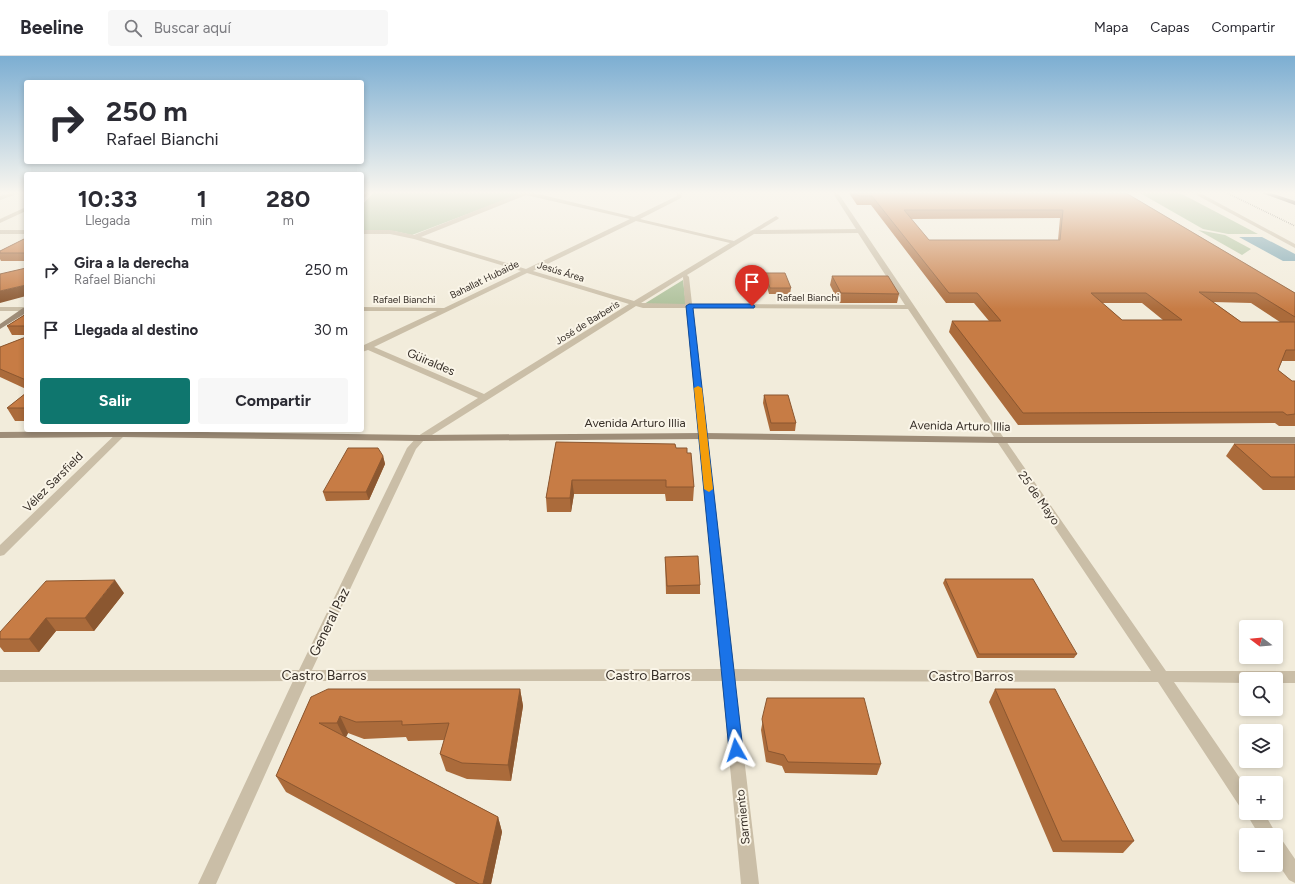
<!DOCTYPE html>
<html lang="es">
<head>
<meta charset="utf-8">
<style>
  body { margin:0; font-family:Figtree,sans-serif; background:#f7f7f7; color:#2b2b33; height:100vh; display:flex; flex-direction:column; font-size:15px; white-space:nowrap }
  * { box-sizing:border-box; margin:0 }
  p { font-size:13px; color:#7c7c81 }
  .icon { flex:none; width:22px; height:22px; fill:none; stroke:currentColor; stroke-width:2; stroke-linecap:round; stroke-linejoin:round }
  .map { position:relative; flex:1; overflow:hidden }
  .panel { position:absolute; left:24px; top:116px; width:340px; height:260px; display:flex; flex-direction:column; background:#fff; border-radius:4px; box-shadow:0 2px 6px #0003 }
  .panel>* { flex:none }
  .banner { position:absolute; left:24px; top:24px; width:340px; height:84px; border-radius:4px; box-shadow:0 2px 6px #0003; background:#fff; color:#2b2b33; overflow:hidden }
  .needle { width:26px; rotate:286deg }
  .controls { position:absolute; left:1239px; top:564px; display:grid; gap:8px }
  .controls a { display:grid; place-items:center; width:44px; height:44px; border-radius:4px; background:#fff; box-shadow:0 2px 6px #0003; font-size:20px }
  .pin { position:absolute; display:grid; place-items:center; width:34px; height:34px; color:#fff; margin:-41px -17px; border-radius:50% 50% 50% 0; rotate:-45deg; box-shadow:0 0 4px #0007 }
  .pin .icon { rotate:45deg }
  .me { position:absolute; width:44px; margin:-22px; rotate:354deg; stroke-linejoin:round; filter:drop-shadow(0 0 3px #0008) }
  .turn { display:flex; align-items:center; gap:14px; height:84px; padding:0 16px; font-size:18px }
  .turn .icon { width:52px; height:52px; stroke-width:2.5 }
  .turn b { display:block; font-size:28px; line-height:34px }
  .eta { display:flex; justify-content:space-evenly; align-items:center; height:68px; text-align:center }
  .eta b { font-size:24px; font-weight:700; line-height:28px }
  .button { display:flex; gap:8px; margin-top:auto; padding:8px 16px }
  .button a { flex:1; height:46px; border-radius:4px; background:#0f766e; color:#fff; font-size:16px; font-weight:700; line-height:46px; text-align:center }
  .button a+a { background:#f7f7f7; color:#2b2b33 }
  ul { padding:0; list-style:none }
  li { display:flex; align-items:center; gap:12px; height:60px; padding:0 16px }
  li div { flex:1 }
  li b { display:block; font-size:15px }
  li em { font-style:normal }
  header { display:flex; align-items:center; gap:24px; box-sizing:border-box; height:56px; padding:0 20px; background:#fff; border-bottom:1px solid #e1e1e2 }
  header strong { font-size:19px }
  nav { display:flex; gap:22px; margin-inline-start:auto; font-size:14px }
  .search { width:280px; height:36px; background:#f7f7f7; display:flex; align-items:center; gap:10px; box-sizing:border-box; padding:0 14px; border-radius:4px; color:#7c7c81; font-size:15px }
  .map>svg:first-child { display:block }
  .green { fill:#aec19b }
  .water { fill:#7aa4b0 }
  .lines { fill:none; stroke-linecap:round; stroke-linejoin:round }
  .minor { fill:#cabea7; fill-rule:evenodd }
  .secondary { fill:#9e8d78; fill-rule:evenodd }
  .trunk { fill:#685a4c; fill-rule:evenodd }
  .rail { stroke:#372f28; stroke-width:1.5; stroke-dasharray:0.5 1.5; stroke-linecap:butt }
  .wall { fill:#ab6b3b; fill-rule:evenodd }
  .shaded-wall { fill:#8b5730 }
  .building { fill:#c77c45; stroke:#8b5730; fill-rule:evenodd }
  .route { fill:#1a73e8; stroke:#114b97 }
  .slow { fill:#f59e0b }
  .labels { text-anchor:middle; stroke-width:4; stroke-linejoin:round; paint-order:stroke }
  .far-street-label { font-size:10px; fill:#372f28; stroke:#faf5e8 }
  .street-label { font-size:12px; fill:#372f28; stroke:#faf5e8 }
  .near-street-label { font-size:14px; fill:#372f28; stroke:#faf5e8 }
</style>
</head>
<body>
<header>
<strong>Beeline</strong>
<div class="search"><svg class="icon" aria-label="search" viewBox="0 0 24 24"><circle cx="10" cy="10" r="6"/><path d="M15 15l6 6"/></svg>Buscar aquí</div>
<nav><a>Mapa</a><a>Capas</a><a>Compartir</a></nav>
</header>
<div class="map">
<svg width="1295" height="828" viewBox="0 0 1295 828">
  <rect width="100%" height="100%" fill="#f2ecdb"/>
  <!-- green -->
  <path class="green" d="M373,137H523L412,179L394,175H362V149Z
    M1140,137H1180L1258,178H1228L1203,173Z
    M1198,174L1225,179L1251,193L1242,199Z
    M683,224L686,249L644,248Z"/>
  <!-- water -->
  <path class="water" d="M1239,181H1262L1295,198V205H1283Z"/>
  <g class="lines">
    <!-- minor -->
    <path class="minor" d="M11,137H20L0,144V140Z
      M364,137H369L362,144V139Z
      M520,137H534L634,161L677,140V137H682L681,142L640,163L734,185L776,160L779,162L778,163L760,174L856,173L833,137H838L992,365L1166,615H1295V627H1276V623H1246V627L1174,626L1246,731V753L1240,751L1158,626L735,625L759,828H741L722,625H307L216,828H198L293,625L0,626V614H299L407,392L418,380L478,342L368,294L362,296V291L364,289L437,255H362V251L444,252L521,215L414,183L390,178H362V174H390L414,179ZM526,139L630,163L526,213L421,181ZM636,165L730,187L634,245L533,215ZM858,177L905,249L692,248L689,221L687,219L754,178ZM527,217L629,248L484,338L374,291ZM683,221L685,248L641,247ZM636,250L643,252H686L721,613L312,614L416,393L424,384ZM693,252L908,253L1151,615L734,613Z
      M1193,137H1200L1295,188V192Z
      M26,151V155L0,167V163Z
      M0,174H26V178H0Z
      M0,251H26V255H0Z
      M120,374H130L4,499L0,500V489Z
      M201,374H212L203,382H197L195,380Z
      M1246,757H1264L1277,779L1276,782L1282,784L1295,803V827L1289,824L1276,805V779H1259Z"/>
    <!-- secondary -->
    <path class="secondary" d="M23,252H26V257L0,273V268Z
      M120,375L421,379L703,377L999,381H1295V387H999L703,383L421,385L120,381L0,382V376Z"/>
    <!-- trunk -->
    <path class="trunk" d="M1262,137H1271L1295,145V149Z"/>
    <!-- rail -->
    <path class="rail" d="M1227,137L1295,170"/>
  </g>
  <!-- wall -->
  <path class="wall" d="M849,137H1126L1295,237V305H1282L1278,314L1292,325H1295V370H1279L1275,367L1018,369L949,276L952,265H989L974,247H946L871,149H857ZM1060,162L1058,184H929L911,163ZM1213,246L1251,247L1280,266H1241ZM1102,247H1142L1163,264H1122Z
    M26,182V205H1L0,203V195Z
    M765,217L791,232L790,238H769L765,223Z
    M832,220L899,238L897,247H839L830,229Z
    M26,258V279H12L7,270Z
    M26,281V333L0,321V291Z
    M26,337V365H15L7,352Z
    M764,339L796,367L795,375H770L763,347Z
    M556,386L676,392L687,397L694,431L693,445H666L665,438H574L571,456H547L546,442Z
    M1234,388H1295V434H1263L1226,400Z
    M383,400L385,408L369,444L326,445L323,436Z
    M665,501L700,529V538H666Z
    M945,523L1077,598L1074,602H977L943,527Z
    M124,537L94,575H56L39,596H4L0,591V576Z
    M520,633L523,650L511,725L467,723L446,715L440,698L444,684L408,685L406,681L364,683L348,677L346,681L498,761L502,776L491,828H456L286,736L276,720L311,641Z
    M995,633L1134,785L1123,797L1053,796L989,646Z
    M767,642L881,708L877,719L785,717L782,710L766,706L761,674Z"/>
  <!-- shaded-wall -->
  <path class="shaded-wall" d="M26,229V240L0,247V235Z
    M383,400L385,408L369,444L366,436Z
    M572,424L574,438L571,456L570,442Z
    M115,524L124,537L94,575L85,562Z
    M46,562L56,575L39,596L29,583Z
    M520,633L523,650L511,725L508,709Z
    M340,660L348,677L345,683L337,667Z
    M498,761L502,776L491,828H483Z"/>
  <!-- building -->
  <path class="building" d="M856,137H1126L1295,237V261L1256,237L1199,236L1241,266H1295V294H1286L1278,314L1292,325H1295V358L1287,359L1283,356L1023,357L952,265H1001L977,237H949L872,140H859ZM904,154H1063L1060,184H929ZM1091,237H1146L1182,264H1122Z
    M26,182V197H0V195Z
    M26,212V229L0,235V218Z
    M765,217H785L791,232H770Z
    M832,220H888L899,238L841,237Z
    M26,258V270H7Z
    M26,281V294L25,295H26V324L0,313V291Z
    M26,337V352H7Z
    M764,339H788L796,367H771Z
    M556,386L675,388L676,392H687V397H691L694,431H666V424H572L570,442H546Z
    M1234,388H1295V421H1271Z
    M348,392H378L383,400L366,436H323Z
    M698,500L700,529L667,530L665,501Z
    M945,523H1033L1077,598H979Z
    M115,524L85,562H46L29,583H0V576L46,525Z
    M328,633H520L508,709L462,707L440,698L449,667L402,669V665L356,666L340,660L337,667H319L498,761L483,828H479L276,720L311,641Z
    M995,633H1055L1134,785H1062Z
    M767,642H864L881,708L788,706L784,699L768,695L762,663Z"/>
  <!-- sky -->
  <linearGradient id="sky" x2="0" y2="1"><stop stop-color="#7caed2"/><stop offset="0.54" stop-color="#f9f6ef"/><stop offset="1" stop-color="#f9f6ef" stop-opacity="0"/></linearGradient>
  <rect width="1295" height="253" fill="url(#sky)"/>
  <!-- route -->
  <path class="route" d="M752,248L755,250L754,252H693L743,694L741,698L736,700L731,698L729,694L686,250L689,248Z"/>
  <!-- slow -->
  <path class="slow" d="M698,330L702,332L713,433L709,436L704,433L694,332Z"/>
  <g class="labels">
    <!-- far-street labels -->
    <g class="far-street-label">
      <text transform="translate(561 215) rotate(17)" y="4">Jesús Área</text>
      <text transform="translate(484 223) rotate(-26)" y="4">Bahallat Hubaide</text>
      <text x="808" y="245">Rafael Bianchi</text>
      <text x="404" y="247">Rafael Bianchi</text>
      <text transform="translate(587 266) rotate(-32)" y="4">José de Barberis</text>
    </g>
    <!-- street labels -->
    <g class="street-label">
      <text transform="translate(431 306) rotate(23)" y="4">Güiraldes</text>
      <text x="635" y="371">Avenida Arturo Illia</text>
      <text transform="translate(960 370) rotate(1)" y="4">Avenida Arturo Illia</text>
      <text transform="translate(53 426) rotate(-45)" y="4">Vélez Sarsfield</text>
      <text transform="translate(1039 442) rotate(55)" y="4">25 de Mayo</text>
      <text transform="translate(743 761) rotate(-96)" y="4">Sarmiento</text>
    </g>
    <!-- near-street labels -->
    <g class="near-street-label">
      <text transform="translate(329 566) rotate(-64)" y="5">General Paz</text>
      <text x="324" y="624">Castro Barros</text>
      <text x="648" y="624">Castro Barros</text>
      <text x="971" y="625">Castro Barros</text>
    </g>
  </g>
</svg>
<div class="controls">
<a><svg class="needle" viewBox="-14 -14 28 28"><path d="M0-13l5 13h-10z" fill="#e53935"/><path d="M0 13l5-13h-10z" fill="#7c7c81"/></svg></a>
<a><svg class="icon" aria-label="search" viewBox="0 0 24 24"><circle cx="10" cy="10" r="6"/><path d="M15 15l6 6"/></svg></a>
<a><svg class="icon" aria-label="layers" viewBox="0 0 24 24"><path d="M12 4l9 5-9 5-9-5zM3 14l9 5 9-5"/></svg></a>
<a>+</a>
<a>−</a>
</div>
<div class="pin" style="left:752px;top:250px;background:#d93025"><svg class="icon" aria-label="arrive" viewBox="0 0 24 24"><path d="M6 21V4h12l-3 4 3 4H6"/></svg></div>
<svg class="me" style="left:736px;top:694px" viewBox="-20 -20 40 40"><path d="M0-17L14 15 0 8-14 15z" fill="#1a73e8" stroke="#fff" stroke-width="4"/></svg>
<div class="banner">
<div class="turn"><svg class="icon" aria-label="right" viewBox="0 0 24 24"><path d="M7 20v-9h11M14 6l5 5-5 5"/></svg><div><b>250 m</b>Rafael Bianchi</div></div>
</div>
<section class="panel">
<div class="eta">
<div><b>10:33</b><p>Llegada</p></div>
<div><b>1</b><p>min</p></div>
<div><b>280</b><p>m</p></div>
</div>
<ul>
<li><svg class="icon" aria-label="right" viewBox="0 0 24 24"><path d="M7 20v-9h11M14 6l5 5-5 5"/></svg><div><b>Gira a la derecha</b><p>Rafael Bianchi</p></div><em>250 m</em></li>
<li><svg class="icon" aria-label="arrive" viewBox="0 0 24 24"><path d="M6 21V4h12l-3 4 3 4H6"/></svg><div><b>Llegada al destino</b></div><em>30 m</em></li>
</ul>
<div class="button"><a>Salir</a><a>Compartir</a></div>
</section>
</div>
</body>
</html>
